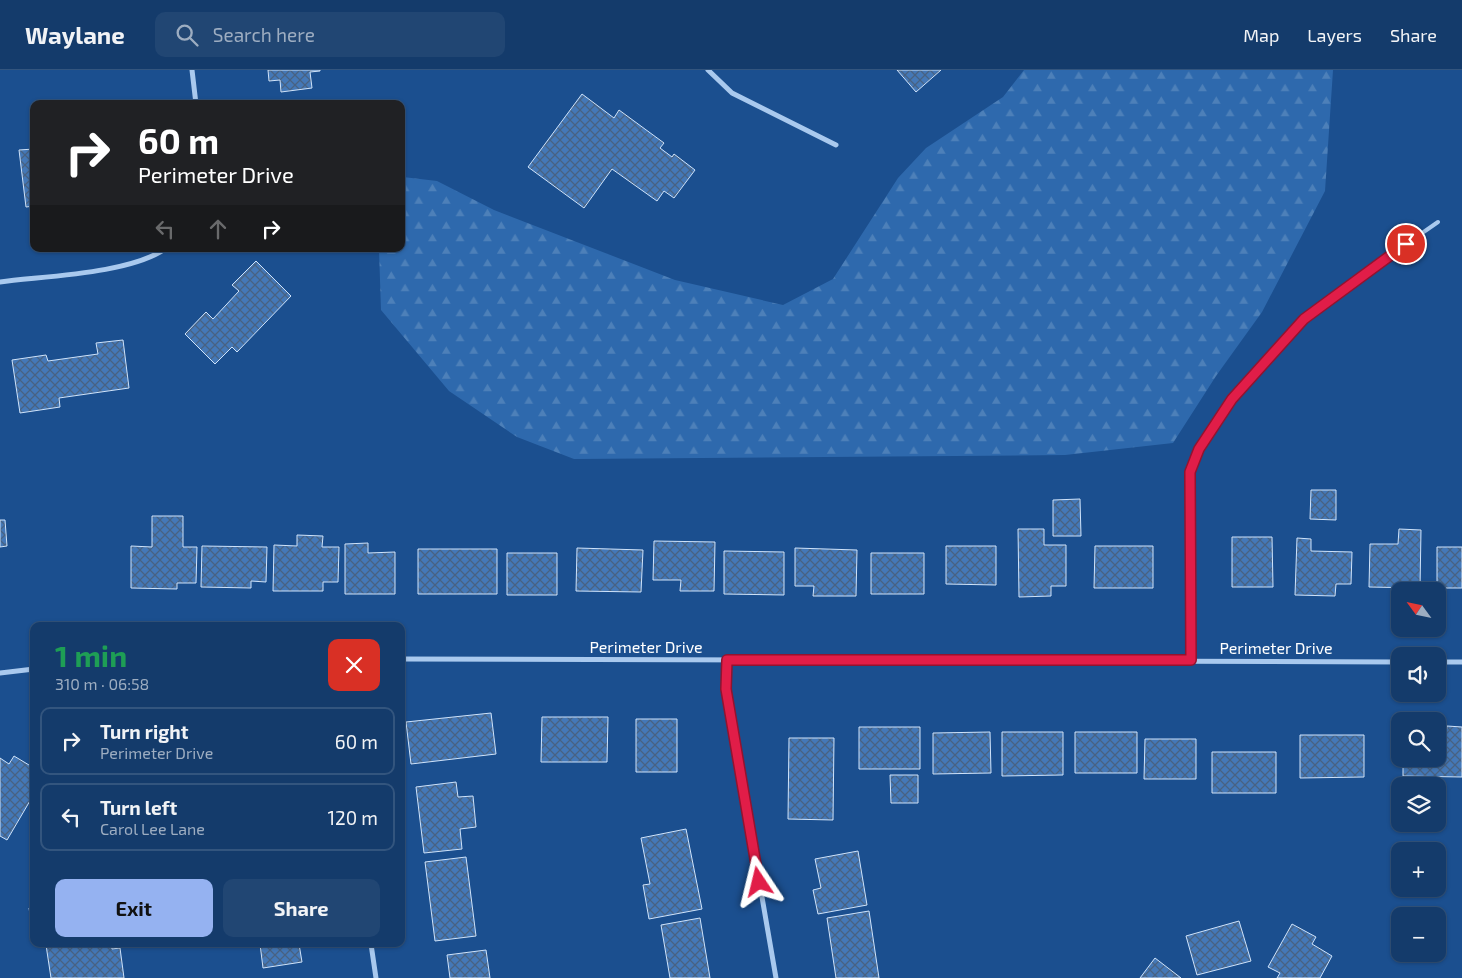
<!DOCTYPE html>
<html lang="en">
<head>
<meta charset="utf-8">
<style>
  body { margin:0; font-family:"Exo 2",sans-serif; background:#214673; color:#f1f3f6; height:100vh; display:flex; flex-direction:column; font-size:19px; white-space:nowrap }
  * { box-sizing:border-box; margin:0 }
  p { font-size:16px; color:#9dadc1 }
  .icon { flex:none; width:28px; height:28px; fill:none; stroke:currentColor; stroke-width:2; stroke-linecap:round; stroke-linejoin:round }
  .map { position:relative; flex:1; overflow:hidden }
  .details { position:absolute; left:30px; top:552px; width:375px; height:325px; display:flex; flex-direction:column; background:#143b6b; border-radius:10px; box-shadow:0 1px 4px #0004,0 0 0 1px #33557e }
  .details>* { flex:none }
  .hud { position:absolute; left:30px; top:30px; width:375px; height:152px; border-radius:10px; box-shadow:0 1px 4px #0004,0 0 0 1px #33557e; background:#202124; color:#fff; overflow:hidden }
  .needle { width:32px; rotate:303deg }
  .controls { position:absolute; left:1391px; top:512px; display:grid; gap:10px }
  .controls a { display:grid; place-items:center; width:55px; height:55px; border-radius:10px; background:#143b6b; box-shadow:0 1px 4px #0004,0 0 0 1px #33557e; font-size:25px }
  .pin { position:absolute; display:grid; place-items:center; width:42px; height:42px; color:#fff; margin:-21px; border:2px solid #fff; border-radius:50%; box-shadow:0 1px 5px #0007 }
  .me { position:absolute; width:55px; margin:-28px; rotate:350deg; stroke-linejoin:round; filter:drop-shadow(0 0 4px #0008) }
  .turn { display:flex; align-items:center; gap:18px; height:105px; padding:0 25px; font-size:22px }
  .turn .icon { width:65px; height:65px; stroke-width:2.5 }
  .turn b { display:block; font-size:35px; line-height:42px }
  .lanes { display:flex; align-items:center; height:48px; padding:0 25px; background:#0003; justify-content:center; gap:25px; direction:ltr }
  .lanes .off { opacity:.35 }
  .round { display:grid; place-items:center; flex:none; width:52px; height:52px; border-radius:10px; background:#214673 }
  .summary { display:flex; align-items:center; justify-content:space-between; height:85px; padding:0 25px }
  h1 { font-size:30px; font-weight:700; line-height:38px; color:#1e9e55 }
  .cta { display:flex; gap:10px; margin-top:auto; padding:10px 25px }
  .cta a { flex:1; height:58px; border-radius:10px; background:#95b2f1; color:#111; font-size:20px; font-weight:700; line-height:58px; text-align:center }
  .cta a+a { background:#214673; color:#f1f3f6 }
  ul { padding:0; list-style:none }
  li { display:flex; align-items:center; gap:15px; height:68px; margin:0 10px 8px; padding:0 15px; border:2px solid #33557e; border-radius:10px }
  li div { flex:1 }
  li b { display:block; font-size:19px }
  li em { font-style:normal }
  header { display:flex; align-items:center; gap:30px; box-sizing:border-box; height:70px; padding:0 25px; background:#143b6b; border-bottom:1px solid #33557e }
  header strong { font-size:24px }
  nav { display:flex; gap:28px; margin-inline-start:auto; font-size:18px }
  .search { width:350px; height:45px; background:#214673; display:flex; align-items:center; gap:12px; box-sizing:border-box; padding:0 18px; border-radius:10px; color:#9dadc1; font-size:19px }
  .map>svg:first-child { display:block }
  .forest { fill:url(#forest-firs) }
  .building { fill:url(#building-cross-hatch); stroke:#cfe3fa }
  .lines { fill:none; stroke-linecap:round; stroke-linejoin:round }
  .lane { stroke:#a9c9ee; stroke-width:4 }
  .street { stroke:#a9c9ee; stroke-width:5 }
  .route-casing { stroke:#92132f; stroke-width:12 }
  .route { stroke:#e11d48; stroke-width:9 }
  .labels { text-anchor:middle; stroke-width:4; stroke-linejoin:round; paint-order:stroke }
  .street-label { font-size:16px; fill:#fff; stroke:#1b4f8f }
</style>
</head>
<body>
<header>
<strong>Waylane</strong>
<div class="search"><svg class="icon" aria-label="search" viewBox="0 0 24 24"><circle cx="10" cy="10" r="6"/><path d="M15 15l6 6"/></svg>Search here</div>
<nav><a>Map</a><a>Layers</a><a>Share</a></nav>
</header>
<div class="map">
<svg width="1462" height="908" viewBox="0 0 1462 908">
  <defs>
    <pattern id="forest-firs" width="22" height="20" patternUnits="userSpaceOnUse" patternTransform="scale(1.25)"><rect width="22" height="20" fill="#2e69ad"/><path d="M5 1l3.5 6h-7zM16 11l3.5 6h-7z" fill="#4d80b9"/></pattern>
    <pattern id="building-cross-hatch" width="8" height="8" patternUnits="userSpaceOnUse" patternTransform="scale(1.25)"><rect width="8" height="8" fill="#4478b7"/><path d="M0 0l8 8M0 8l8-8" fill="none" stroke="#486282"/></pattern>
  </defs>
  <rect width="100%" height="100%" fill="#1b4f8f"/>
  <!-- forest -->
  <path class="forest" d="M1024,0H1333L1325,121L1262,242L1216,306L1173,373L1065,385L574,389L517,367L449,321L381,240L379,179H401L403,107L437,111L494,140L675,210L783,235L833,209L898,108L926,78L1003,27Z"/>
  <!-- building -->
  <path class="building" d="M268,0H320V1L310,2L312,18L281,22L280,10L269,11Z
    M897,0H941L916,22Z
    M582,24L614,48L619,40L664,73L660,78L672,87L674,84L695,100L674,128L664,121L657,131L612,99L584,138L528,97Z
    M34,79V136L26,137L19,80Z
    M256,191L291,226L237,282L232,277L215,294L185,264L206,242L213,249L239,221L232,215Z
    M123,270L129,318L59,328L60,337L20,343L12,290L46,285L48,291L98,284L96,273Z
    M1311,420H1336V450L1310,449Z
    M1080,429L1081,466H1053V430Z
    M152,446H183V477H197L196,513H177V519L131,518V476L152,477Z
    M0,450H5L7,476L0,477Z
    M1018,459H1044V475H1066V516H1051V526L1019,527Z
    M1399,459L1421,460L1420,518L1369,517L1370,474H1398Z
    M297,465L323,466L322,477H339L338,512H323V521H273L274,475L297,476Z
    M1232,467H1272L1273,517H1232Z
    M1297,468L1311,469V481L1352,482L1351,514H1336L1335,526L1295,525Z
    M654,471L715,472L714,521H680L681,510H653Z
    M368,473V483L395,482V524H345V474Z
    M202,476L267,477L266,512L251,511V518L201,517Z
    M946,476H996V515L946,514Z
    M1095,476H1153V518H1094Z
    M1437,477H1462V518H1437Z
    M577,478L643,480L641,522L576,521Z
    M795,478L857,480L856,526H813L814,516H795Z
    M418,479H497V524H418Z
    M724,481L784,482V525L724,524Z
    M507,483H557V525H507Z
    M871,483H924V524H871Z
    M491,643L496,684L411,694L406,652Z
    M542,647H608L607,692H541Z
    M636,649H677V702H636Z
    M1447,656L1462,657V707L1403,706V689H1438V663H1446Z
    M859,657H920V699H859Z
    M990,662L991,703L933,704V663Z
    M1002,662H1063V705L1002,706Z
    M1075,662H1137V703H1075Z
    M1300,665H1364V707L1300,708Z
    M789,668H834L833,750L788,749Z
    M1145,669H1196V709H1144Z
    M1212,682H1276V723H1212Z
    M14,686L34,698V724L7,770L0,766V688L9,694Z
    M890,705H918V733H891Z
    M456,712L458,727L473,726L476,757L460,759L462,779L424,783L416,717Z
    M686,759L702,839L649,849L643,815L650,814L641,768Z
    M858,781L867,835L818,844L813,820L821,818L815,789Z
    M466,787L476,866L435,871L425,792Z
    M34,837V870L29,838Z
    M869,841L879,908H836L827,848Z
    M700,848L710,908H670L661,855Z
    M1239,851L1251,891L1197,905L1186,866Z
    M1292,854L1316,867L1312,874L1332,886L1320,908H1277L1280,903L1268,897Z
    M111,874L112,879L120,878L124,908H51L46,875Z
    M260,874H299L302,892L263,898Z
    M486,880L490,908H450L447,885Z
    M1155,888L1181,908H1140Z"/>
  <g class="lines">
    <!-- lane -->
    <path class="lane" d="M1190,402L1199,379L1232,329L1304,249L1343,218L1438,152"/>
    <!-- street -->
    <path class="street" d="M192,0L196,34
      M708,0L732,23L836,75
      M0,212C45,206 128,204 165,179
      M1190,402L1191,590
      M401,589L1400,592
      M727,589L726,619L776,908
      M1438,592H1462
      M0,603L34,599
      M371,874L376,908"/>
  </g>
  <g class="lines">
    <defs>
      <path id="route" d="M759,812L726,619L727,590H1191L1190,402L1199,379L1232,329L1304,249L1406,174"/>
    </defs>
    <!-- route casing -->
    <use href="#route" class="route-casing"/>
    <!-- route -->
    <use href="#route" class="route"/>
  </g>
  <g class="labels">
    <!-- street labels -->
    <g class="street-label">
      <text x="646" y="583">Perimeter Drive</text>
      <text x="1276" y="584">Perimeter Drive</text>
    </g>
  </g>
</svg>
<div class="controls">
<a><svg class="needle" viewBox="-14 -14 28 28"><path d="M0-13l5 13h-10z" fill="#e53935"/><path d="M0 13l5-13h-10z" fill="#9dadc1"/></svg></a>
<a><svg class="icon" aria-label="sound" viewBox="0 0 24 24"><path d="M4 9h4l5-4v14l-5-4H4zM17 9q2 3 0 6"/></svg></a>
<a><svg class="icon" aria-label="search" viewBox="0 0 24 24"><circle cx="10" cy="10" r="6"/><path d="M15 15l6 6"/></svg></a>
<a><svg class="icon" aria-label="layers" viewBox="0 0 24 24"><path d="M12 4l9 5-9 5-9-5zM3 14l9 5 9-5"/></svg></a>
<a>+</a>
<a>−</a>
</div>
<div class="pin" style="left:1406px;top:174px;background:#d93025"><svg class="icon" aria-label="arrive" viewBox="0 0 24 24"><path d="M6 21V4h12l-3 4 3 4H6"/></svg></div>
<svg class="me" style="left:759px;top:812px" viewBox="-20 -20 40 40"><path d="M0-17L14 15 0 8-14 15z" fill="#e11d48" stroke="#fff" stroke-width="4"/></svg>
<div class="hud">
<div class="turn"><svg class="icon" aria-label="right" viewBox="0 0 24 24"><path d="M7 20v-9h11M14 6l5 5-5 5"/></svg><div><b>60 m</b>Perimeter Drive</div></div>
<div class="lanes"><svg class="icon off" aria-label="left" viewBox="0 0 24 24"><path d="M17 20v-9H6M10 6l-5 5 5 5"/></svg><svg class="icon off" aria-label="ahead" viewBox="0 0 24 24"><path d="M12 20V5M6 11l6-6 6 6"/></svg><svg class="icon" aria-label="right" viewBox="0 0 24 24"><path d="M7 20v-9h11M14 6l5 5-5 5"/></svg></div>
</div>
<section class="details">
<div class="summary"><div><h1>1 min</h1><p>310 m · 06:58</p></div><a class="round" style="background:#d93025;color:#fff"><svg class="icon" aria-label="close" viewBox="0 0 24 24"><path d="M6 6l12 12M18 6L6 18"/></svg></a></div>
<ul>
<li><svg class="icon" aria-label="right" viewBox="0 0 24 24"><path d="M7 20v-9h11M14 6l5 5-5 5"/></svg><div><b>Turn right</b><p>Perimeter Drive</p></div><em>60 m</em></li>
<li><svg class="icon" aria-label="left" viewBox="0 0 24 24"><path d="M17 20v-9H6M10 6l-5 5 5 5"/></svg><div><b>Turn left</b><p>Carol Lee Lane</p></div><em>120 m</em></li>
</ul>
<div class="cta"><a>Exit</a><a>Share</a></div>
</section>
</div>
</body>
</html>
